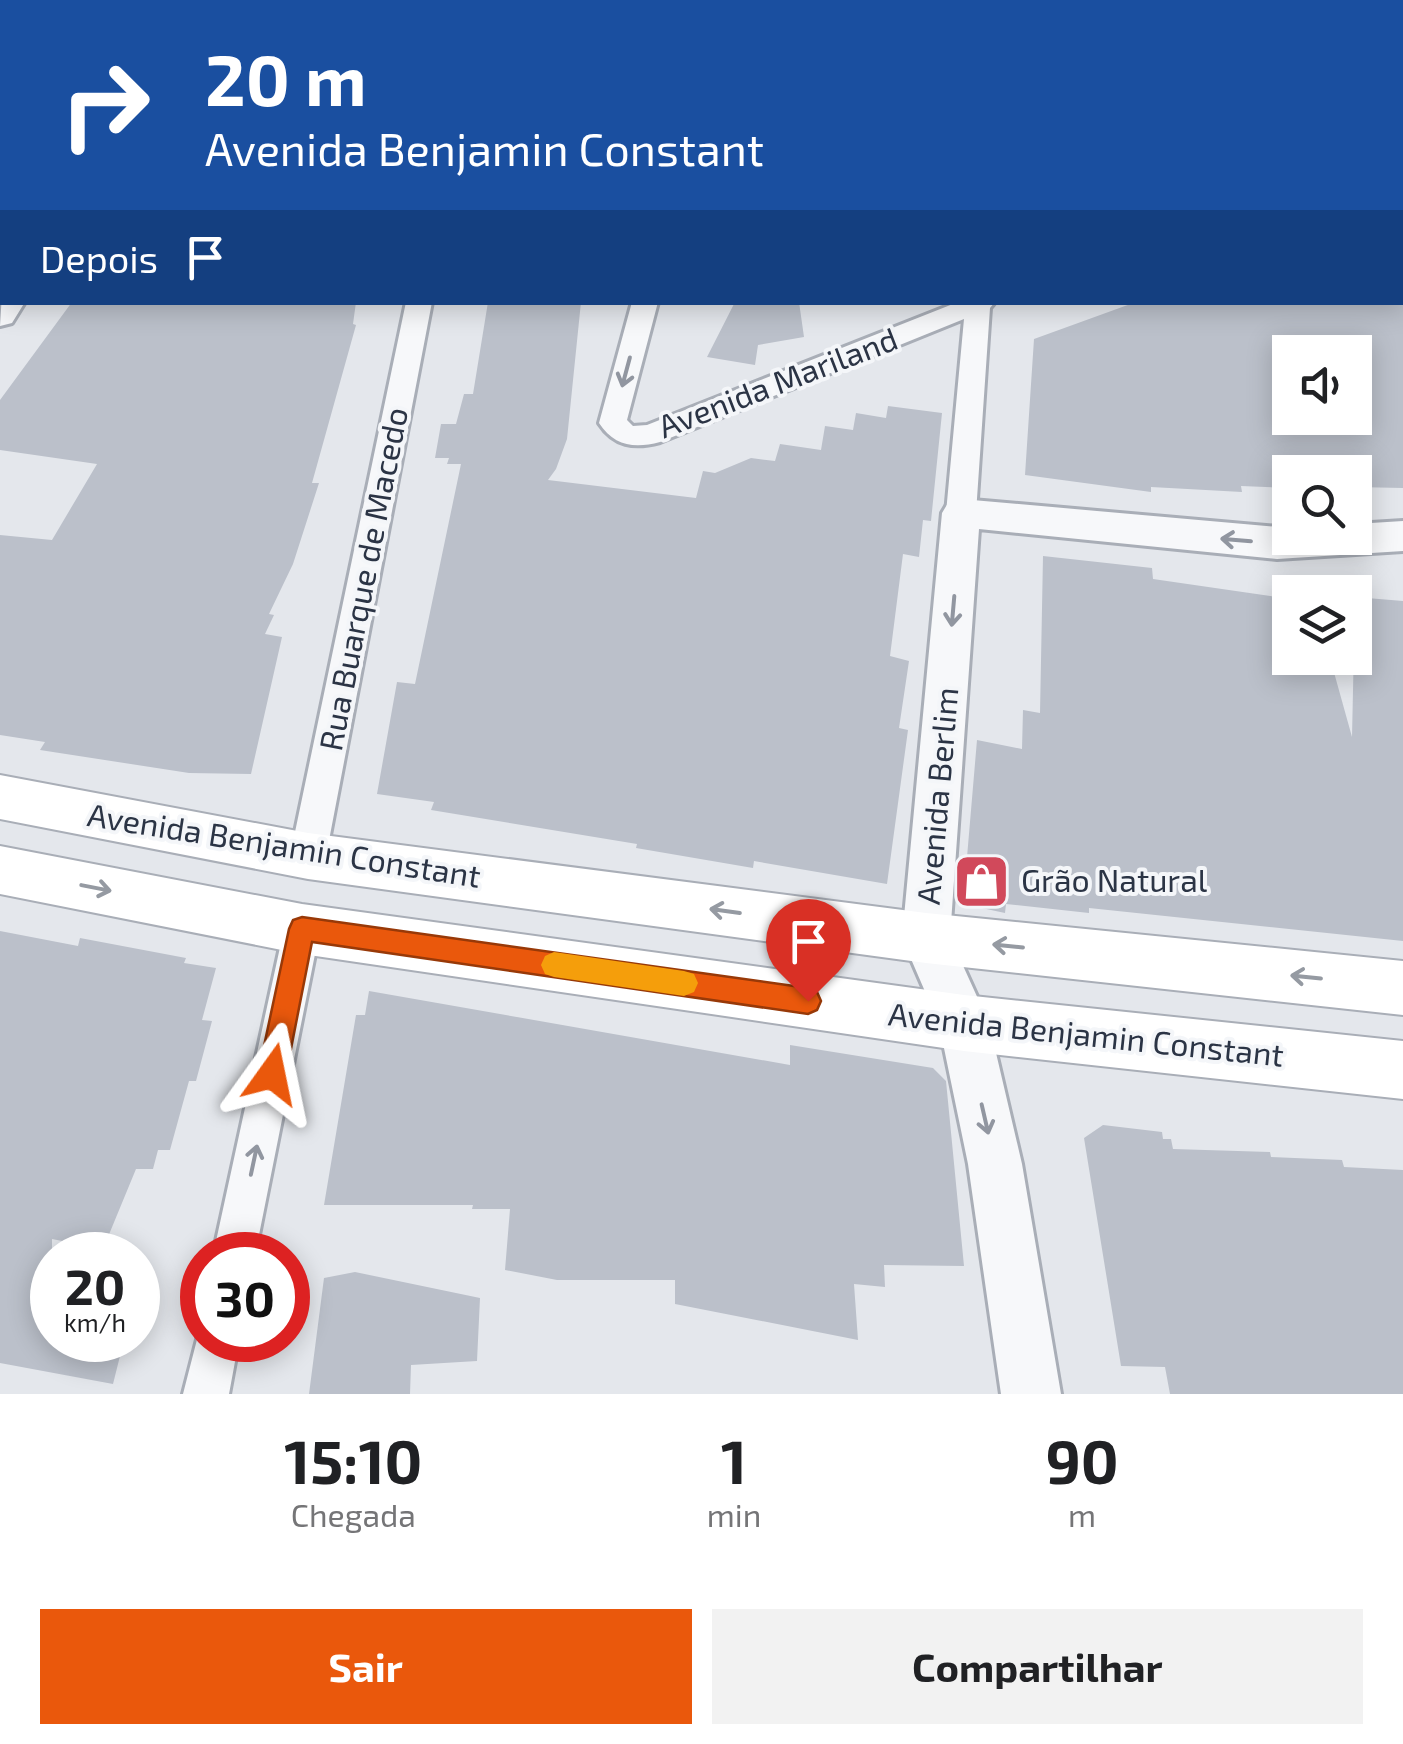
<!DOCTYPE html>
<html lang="pt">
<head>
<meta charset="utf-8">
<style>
  body { margin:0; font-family:"Exo 2",sans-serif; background:#f2f2f2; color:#202124; height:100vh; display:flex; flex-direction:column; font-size:38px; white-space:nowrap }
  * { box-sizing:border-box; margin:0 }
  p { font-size:32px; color:#757577 }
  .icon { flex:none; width:55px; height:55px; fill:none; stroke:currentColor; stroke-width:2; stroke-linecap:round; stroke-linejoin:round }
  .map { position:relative; height:1394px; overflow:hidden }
  .panel { display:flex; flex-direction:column; background:#fff; flex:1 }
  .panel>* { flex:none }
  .guide { position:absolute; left:0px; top:0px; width:1405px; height:305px; box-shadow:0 5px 25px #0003; background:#1a4fa0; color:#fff; overflow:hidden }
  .buttons { position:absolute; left:1272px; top:335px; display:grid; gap:20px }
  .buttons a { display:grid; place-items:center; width:100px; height:100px; border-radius:0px; background:#fff; box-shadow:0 5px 25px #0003; font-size:50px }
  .speed { position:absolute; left:30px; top:1232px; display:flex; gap:20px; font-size:50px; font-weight:700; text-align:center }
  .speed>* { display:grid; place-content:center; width:130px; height:130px; border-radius:50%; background:#fff; box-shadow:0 5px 25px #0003; line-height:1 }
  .speed small { font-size:25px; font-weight:400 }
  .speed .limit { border:15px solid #d22; background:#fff; color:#111 }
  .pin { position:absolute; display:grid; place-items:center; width:85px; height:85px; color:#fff; margin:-102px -42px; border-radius:50% 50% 50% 0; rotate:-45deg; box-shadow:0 0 10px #0007 }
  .pin .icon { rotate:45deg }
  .me { position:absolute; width:110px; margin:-55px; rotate:12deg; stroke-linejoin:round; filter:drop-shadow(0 0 8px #0008) }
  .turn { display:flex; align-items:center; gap:35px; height:210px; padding:0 40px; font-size:45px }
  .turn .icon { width:130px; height:130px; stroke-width:2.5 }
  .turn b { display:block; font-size:70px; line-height:85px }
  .then { display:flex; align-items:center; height:95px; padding:0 40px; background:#0003; gap:20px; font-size:38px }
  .eta { display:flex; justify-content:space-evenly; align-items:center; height:170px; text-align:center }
  .eta b { font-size:60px; font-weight:700; line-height:70px }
  .cta { display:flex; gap:20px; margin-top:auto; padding:20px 40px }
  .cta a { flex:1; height:115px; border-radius:0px; background:#ea580c; color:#fff; font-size:40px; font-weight:700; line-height:115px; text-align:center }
  .cta a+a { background:#f2f2f2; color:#202124 }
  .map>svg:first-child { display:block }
  .building { fill:#bbc0ca; fill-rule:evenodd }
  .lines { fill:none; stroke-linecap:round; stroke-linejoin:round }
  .minor-casing { stroke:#a9aeb7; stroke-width:6 }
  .tertiary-casing { stroke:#a9aeb7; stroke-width:6 }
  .secondary-casing { stroke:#a9aeb7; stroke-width:4 }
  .minor { fill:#f7f8fa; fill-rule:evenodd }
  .tertiary { fill:#f7f8fa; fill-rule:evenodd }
  .secondary { fill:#fff; fill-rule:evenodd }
  .oneway { stroke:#9196a0 }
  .oneway2 { stroke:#959aa2 }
  .route { fill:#ea580c; stroke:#983908; stroke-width:2.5 }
  .slow { fill:#f59e0b }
  .labels { text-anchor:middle; stroke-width:8; stroke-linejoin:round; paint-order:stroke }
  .street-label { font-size:32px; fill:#2b3445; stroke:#f4f6f9 }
  .poi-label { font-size:32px; fill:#2b3445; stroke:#f4f6f9; text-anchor:start }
</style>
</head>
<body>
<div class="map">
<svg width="1403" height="1394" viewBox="0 0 1403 1394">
  <rect width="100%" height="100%" fill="#e4e7ec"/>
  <!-- building -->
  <path class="building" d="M72,302H356L353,324L356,325L312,483H319L293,564L269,614L274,615L265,634L282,637L251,774L189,773L40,750L45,742L0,735V535L52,540L97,464L0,450V400Z
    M488,302H581L567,439L556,469L548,480L696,498L703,471L715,473L751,458L775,461L780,444L821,450L825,426L853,430L856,413L886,418L888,406L942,413L931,521L923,520L919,557L903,554L890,656L909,661L899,728L908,730L887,884L754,861L753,868L636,848L637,844L431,810L434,802L377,794L397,682L415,684L461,464H447L449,458H435L441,424H456L464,394H473Z
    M735,302H799L804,337L758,345L755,365L707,357Z
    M1136,302H1403V488L1355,487V472H1290V488L1241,486L1242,492L1151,487V492L1025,475L1034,339ZM1290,352H1355V418H1290Z
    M1043,556L1152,568L1153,579L1290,599V658H1330L1352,737L1355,597L1403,601V941L1089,908V913L1006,904L1005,913L963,904L977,740L1022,749L1023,710L1040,713Z
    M0,931L78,946L80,938L186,958L184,963L216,968L202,1020L212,1021L196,1081H189L170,1150H158L153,1169H136L103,1249L52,1239V1340H124L113,1384L0,1363Z
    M369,991L790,1065V1045L933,1068L946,1081L964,1266L884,1265L885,1287L854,1284L858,1340L675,1304V1280H557L505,1270L510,1209H472L473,1205H324L356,1015H365Z
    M1103,1125L1162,1132L1163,1139H1171L1173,1149L1270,1152L1271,1157L1342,1160L1344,1167L1403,1170V1394H1170L1165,1367L1121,1366L1084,1138Z
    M355,1272L480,1298L477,1361L411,1365L410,1394H309L324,1278Z"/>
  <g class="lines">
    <defs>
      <path id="minor" d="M1314,0H1337L1338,2H1316Z
        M1402,46H1403V59H1402Z
        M1402,157H1403V171H1402Z
        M406,302H432L326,856L321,867L308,872L295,867L290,856Z
        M632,302H658L627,420L633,426L647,425L958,302H995L990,308L976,513L971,521L961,524L951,521L946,513L964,319L660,442C634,449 614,446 599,423Z
        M302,912L315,917L320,929L255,1255H213L284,929L289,917Z
        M201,1324L202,1340H239L229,1394H183Z"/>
      <path id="tertiary" d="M553,0H591L592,2H555Z
        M2,238V261L0,262V239Z
        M2,293V302H25L12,323L0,326Z
        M961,499L1290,528V538H1355V524L1403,521V551L1277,559L979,529L950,937L989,1023L1022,1164L1061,1394H1001L968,1164L939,1024L902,938L942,513L948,503Z"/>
      <path id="secondary" d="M0,775L308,833L926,913L1403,961V1015L926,963L308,879L0,819Z
        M0,846L302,904L964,995L1403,1041V1099L964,1051L302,954L0,894Z"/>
    </defs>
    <!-- minor casing -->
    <use href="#minor" class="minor-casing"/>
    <!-- tertiary casing -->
    <use href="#tertiary" class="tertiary-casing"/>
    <!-- secondary casing -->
    <use href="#secondary" class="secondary-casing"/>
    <!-- minor -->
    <use href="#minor" class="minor"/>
    <!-- tertiary -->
    <use href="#tertiary" class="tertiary"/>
    <!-- secondary -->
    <use href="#secondary" class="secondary"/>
  </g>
  <!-- one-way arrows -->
  <defs><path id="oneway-shaft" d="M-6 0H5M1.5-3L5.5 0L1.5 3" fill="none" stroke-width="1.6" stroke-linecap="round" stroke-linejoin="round" transform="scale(2.5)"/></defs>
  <g class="oneway">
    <use href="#oneway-shaft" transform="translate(626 372) rotate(105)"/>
    <use href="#oneway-shaft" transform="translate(1236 540) rotate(-175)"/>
    <use href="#oneway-shaft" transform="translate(953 611) rotate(95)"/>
    <use href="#oneway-shaft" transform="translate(985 1119) rotate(77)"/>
    <use href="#oneway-shaft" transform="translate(254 1160) rotate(-78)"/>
  </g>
  <g class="oneway2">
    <use href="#oneway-shaft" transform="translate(96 888) rotate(11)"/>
    <use href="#oneway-shaft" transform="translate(725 911) rotate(-172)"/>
    <use href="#oneway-shaft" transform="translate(1008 946) rotate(-174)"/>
    <use href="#oneway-shaft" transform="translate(1306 977) rotate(-174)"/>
  </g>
  <!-- route -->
  <path class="route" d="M302,917L808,988L817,992L821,1001L817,1010L808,1014L312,942L286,1074L282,1083L272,1088L262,1083L258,1074L289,929L293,920Z"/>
  <!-- slow -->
  <path class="slow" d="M554,952L684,971L694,974L698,983L694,992L684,996L554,977L545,974L541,965L545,956Z"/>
  <!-- icons -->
  <defs>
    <symbol id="shop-square" viewBox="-11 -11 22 22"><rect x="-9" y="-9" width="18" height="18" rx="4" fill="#d1495b" stroke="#f4f6f9"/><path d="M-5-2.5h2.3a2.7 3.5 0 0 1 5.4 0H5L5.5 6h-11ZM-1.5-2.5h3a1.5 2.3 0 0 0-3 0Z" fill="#fff"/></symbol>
  </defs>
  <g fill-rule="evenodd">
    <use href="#shop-square" x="950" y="850" width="63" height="63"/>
  </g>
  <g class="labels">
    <!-- street labels -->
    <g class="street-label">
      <text transform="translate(778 383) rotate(-21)" y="11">Avenida Mariland</text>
      <text transform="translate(364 579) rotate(-79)" y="11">Rua Buarque de Macedo</text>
      <text transform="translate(938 796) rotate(-85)" y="11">Avenida Berlim</text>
      <text transform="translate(284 846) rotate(9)" y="11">Avenida Benjamin Constant</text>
      <text transform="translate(1086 1035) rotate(6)" y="11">Avenida Benjamin Constant</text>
    </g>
    <!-- poi labels -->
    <g class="poi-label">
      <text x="1021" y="892">Grão Natural</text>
    </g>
  </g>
</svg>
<div class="buttons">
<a><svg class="icon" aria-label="sound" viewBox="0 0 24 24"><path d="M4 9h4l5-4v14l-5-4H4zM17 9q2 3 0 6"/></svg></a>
<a><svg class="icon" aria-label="search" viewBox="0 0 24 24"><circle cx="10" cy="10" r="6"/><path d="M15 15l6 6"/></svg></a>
<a><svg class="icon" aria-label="layers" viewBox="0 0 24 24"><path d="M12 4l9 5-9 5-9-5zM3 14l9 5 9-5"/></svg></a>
</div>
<div class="speed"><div>20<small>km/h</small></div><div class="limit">30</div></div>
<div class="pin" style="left:808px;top:1001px;background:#d93025"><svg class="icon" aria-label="arrive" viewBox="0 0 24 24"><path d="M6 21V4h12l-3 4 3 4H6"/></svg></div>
<svg class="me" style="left:272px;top:1074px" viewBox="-20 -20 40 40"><path d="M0-17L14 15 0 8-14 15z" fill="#ea580c" stroke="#fff" stroke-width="4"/></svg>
<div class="guide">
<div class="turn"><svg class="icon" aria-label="right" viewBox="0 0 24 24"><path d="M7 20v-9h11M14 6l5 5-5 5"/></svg><div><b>20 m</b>Avenida Benjamin Constant</div></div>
<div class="then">Depois<svg class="icon" aria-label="arrive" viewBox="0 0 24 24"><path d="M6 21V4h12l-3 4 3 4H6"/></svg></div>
</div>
</div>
<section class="panel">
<div class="eta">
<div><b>15:10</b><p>Chegada</p></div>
<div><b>1</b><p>min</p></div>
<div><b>90</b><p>m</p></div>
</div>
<div class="cta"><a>Sair</a><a>Compartilhar</a></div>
</section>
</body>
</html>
